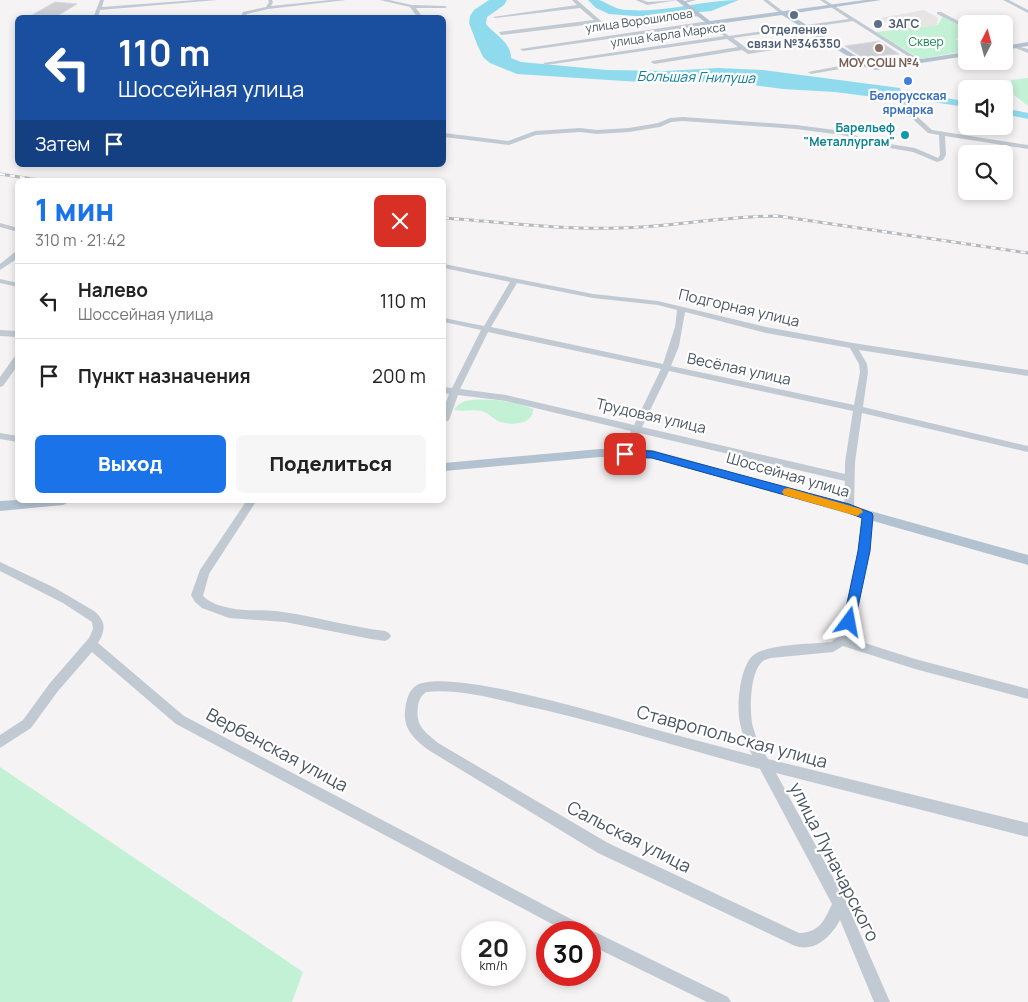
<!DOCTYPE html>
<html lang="ru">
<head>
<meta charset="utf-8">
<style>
  body { margin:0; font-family:Manrope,sans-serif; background:#f6f6f6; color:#222; height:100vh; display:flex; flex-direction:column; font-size:19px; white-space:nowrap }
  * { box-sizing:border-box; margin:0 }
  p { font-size:16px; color:#767676 }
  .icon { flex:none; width:28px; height:28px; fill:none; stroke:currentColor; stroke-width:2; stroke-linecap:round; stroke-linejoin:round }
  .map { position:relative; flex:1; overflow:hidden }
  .drawer { position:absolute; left:15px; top:178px; width:431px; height:325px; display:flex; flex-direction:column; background:#fff; border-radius:8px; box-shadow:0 2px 8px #0003 }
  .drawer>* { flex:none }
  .top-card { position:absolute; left:15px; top:15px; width:431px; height:152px; border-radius:8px; box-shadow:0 2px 8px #0003; background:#1a4fa0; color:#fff; overflow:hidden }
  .needle { width:32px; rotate:6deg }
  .tools { position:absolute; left:958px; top:15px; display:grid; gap:10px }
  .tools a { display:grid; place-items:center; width:55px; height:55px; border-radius:8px; background:#fff; box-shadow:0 2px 8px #0003; font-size:25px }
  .speed { position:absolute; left:461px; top:921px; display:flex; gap:10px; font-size:25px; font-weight:700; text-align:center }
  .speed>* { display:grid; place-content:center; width:65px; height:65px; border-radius:50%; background:#fff; box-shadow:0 2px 8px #0003; line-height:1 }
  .speed small { font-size:12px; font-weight:400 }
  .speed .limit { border:8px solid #d22; background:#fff; color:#111 }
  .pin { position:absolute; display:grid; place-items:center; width:42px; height:42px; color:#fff; margin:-21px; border-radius:10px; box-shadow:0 2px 8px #0006 }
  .me { position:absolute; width:55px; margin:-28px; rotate:13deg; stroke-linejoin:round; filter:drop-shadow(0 0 4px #0008) }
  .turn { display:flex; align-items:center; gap:18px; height:105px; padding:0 20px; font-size:22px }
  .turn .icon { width:65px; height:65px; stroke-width:2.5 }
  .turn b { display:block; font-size:35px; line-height:42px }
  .then { display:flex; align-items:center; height:48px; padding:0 20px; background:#0003; gap:10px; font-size:19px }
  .round { display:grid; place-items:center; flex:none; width:52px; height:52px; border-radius:8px; background:#f6f6f6 }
  .head { display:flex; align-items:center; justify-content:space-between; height:85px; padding:0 20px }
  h1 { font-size:30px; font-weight:800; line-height:38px; color:#1a73e8 }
  .primary-button { display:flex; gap:10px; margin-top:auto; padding:10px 20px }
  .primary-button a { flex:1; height:58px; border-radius:8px; background:#1a73e8; color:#fff; font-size:20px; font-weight:800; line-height:58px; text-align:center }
  .primary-button a+a { background:#f6f6f6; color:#222 }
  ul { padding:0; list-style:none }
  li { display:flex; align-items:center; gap:15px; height:75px; padding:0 20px; border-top:1px solid #e0e0e0 }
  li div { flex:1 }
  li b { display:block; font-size:19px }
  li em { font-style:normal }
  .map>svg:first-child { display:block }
  .education { fill:#e6e4e5 }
  .green { fill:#c3f1d5 }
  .water { fill:#90daee }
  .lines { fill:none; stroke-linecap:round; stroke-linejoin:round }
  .river { fill:#90daee; fill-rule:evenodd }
  .building { fill:#cdcfd5; stroke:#d7d9de }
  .minor { fill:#c1cad2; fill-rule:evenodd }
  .major { fill:#b3c2d1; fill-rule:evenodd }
  .rail-casing { stroke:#b5b8bd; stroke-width:3 }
  .rail { stroke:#fff; stroke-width:2; stroke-dasharray:5; stroke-linecap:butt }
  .route { fill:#1a73e8; stroke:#114b97 }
  .slow { fill:#f59e0b }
  .service-dot { fill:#5c6f8a; stroke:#fff; stroke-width:2 }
  .education-dot { fill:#8d6e63; stroke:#fff; stroke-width:2 }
  .shop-dot { fill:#3f7fe0; stroke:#fff; stroke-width:2 }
  .culture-dot { fill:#0f9aa8; stroke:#fff; stroke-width:2 }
  .labels { text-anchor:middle; stroke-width:4.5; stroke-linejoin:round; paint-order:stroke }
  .far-street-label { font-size:12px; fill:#4a5661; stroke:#fff }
  .far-service-label { font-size:12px; font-weight:bold; fill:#4e5e75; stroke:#fff; text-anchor:start }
  .far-park-label { font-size:12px; fill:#17864f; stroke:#fff }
  .far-education-label { font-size:12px; font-weight:bold; fill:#785e54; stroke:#fff }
  .far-shop-label { font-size:12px; font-weight:bold; fill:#366cbe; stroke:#fff }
  .far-culture-label { font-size:12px; font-weight:bold; fill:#0d838f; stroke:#fff; text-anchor:end }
  .far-water-label { font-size:14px; font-style:italic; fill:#0c7c9b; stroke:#fff }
  .street-label { font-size:15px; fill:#4a5661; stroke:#fff }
  .near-street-label { font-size:18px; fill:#4a5661; stroke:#fff }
</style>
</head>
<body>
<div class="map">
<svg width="1028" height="1002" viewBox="0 0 1028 1002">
  <rect width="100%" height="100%" fill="#f5f3f3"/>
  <!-- education -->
  <path class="education" d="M924,10L938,18L937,25L900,30L880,18Z"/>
  <!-- green -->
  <path class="green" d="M943,15L966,28V37L955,39L966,45V51L920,59L876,32L938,25Z
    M1028,78V106L1014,95L1011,80Z
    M496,400L517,403L533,409C534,425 509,426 498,421C492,418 489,413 482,411C473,409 463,412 454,410C462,396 482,400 496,400Z
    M0,767L303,972L292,1002H0Z"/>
  <!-- water -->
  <path class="water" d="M489,0H507L504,5L487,17L486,24C495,35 511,42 511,58L521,62L607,70L665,71L718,68L763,70L900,88L902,95L897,100L835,92L783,89L721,81L666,83L624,81L517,74L490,63L483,57L477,44L469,23L470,16L474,10Z
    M588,0C591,0 596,0 599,0C610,4 616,10 628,10C666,13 702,0 739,0L711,11L647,17L609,14L596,8Z"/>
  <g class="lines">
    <!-- river -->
    <path class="river" d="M882,89L966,101V107L879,94L878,92Z
      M1004,108L1028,113V119L1004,114Z"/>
  </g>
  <!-- building -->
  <path class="building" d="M55,2L77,4L54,18H27Z
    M879,41L899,54L861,57L845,46Z"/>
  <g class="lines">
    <!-- minor -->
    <path class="minor" d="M100,0H104L102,7L196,0H217L100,10L98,18H93Z
      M268,0H272L273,2L271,6L330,0H346L268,9L247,14L245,18H240L243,12L266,7L269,2Z
      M380,0H389L412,5L445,6L447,7L445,8H416L423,18H418L410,7Z
      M572,0H577L601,21V23L501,35L499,32L594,20L580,8L495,18L493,17L577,5Z
      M636,0H642L648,2L678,0L647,5Z
      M688,0H696L682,4L680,3Z
      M763,0H768L785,13L781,14Z
      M820,0H825L922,61L917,62L853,21L733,38L749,50L828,39L829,40L826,42L748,54L742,50L654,64L651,62L652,61L738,47L727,39L546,65L543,63L724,36L708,25L523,51L520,49L709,21L729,36L849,19Z
      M1003,0H1009L1028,10V13Z
      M937,12H941L966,25V28L937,14Z
      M698,14L700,16L604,28L601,26Z
      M1013,45L1028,49V53L1013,47Z
      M861,62L863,63V65L811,74L808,72Z
      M904,96L907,98L909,109L932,130L1028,145V149L945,136L946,155L943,160L937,162L913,152L860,143L851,137L842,135L796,129L683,121L671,122L660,127L629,132L597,134L580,132L536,135L509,145L444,137V133L508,141L535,131L580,128L597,130L629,128L658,123L670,118L683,117L796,125L843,131L855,135L864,140L915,148L938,158L940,155L939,135L928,133L904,111L901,98Z
      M0,223L18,228V232L0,227Z
      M15,252H18V258L0,270V264Z
      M444,264L593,294L658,301L766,327L853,343L1028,370V376L859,350L867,364L868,372L863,407L1028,446V452L862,413L855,462L854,509L853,512H845L844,509L845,481L639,433L630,454L625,457L620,454L631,431L506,401L458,395L449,420L444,423V408L449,394L444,393V387L452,388L481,330L444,322V318L484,326L510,282L444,268ZM517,283L593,298L658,305L677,310L675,327L663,364L491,327ZM685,312L766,333L850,348L859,364L860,372L854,405L671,366L679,346ZM488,332L661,369L634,425L506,395L460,389ZM669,371L853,411L845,462V474L642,427Z
      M0,279L18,283V287L0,283Z
      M0,330L18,331V337L0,336Z
      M18,355V365L3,386L0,387V377L15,356Z
      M0,433L18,436V442L0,439Z
      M247,500H257L209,574L203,596C210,603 220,606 230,608C247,612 266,609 283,612C318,617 351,627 385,631L389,633L391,636L389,639L385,641L371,639L285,622L229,618L202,608L195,602L191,595L200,570Z
      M868,512L872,513L873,516L869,551L849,638L915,659L1028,689V699L915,669L843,646L833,652L771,658C767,659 763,660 761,663C750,674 749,713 753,727C756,739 762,749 768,759L1028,823V837L776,773L845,899L890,1002H874L840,920C831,937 813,954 793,945L598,853L430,751C416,741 403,730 405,711C406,702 408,690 417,685C452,667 618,719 661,731C691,739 722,747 752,755C747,745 742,734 740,723C736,707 740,663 755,654C771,644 811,644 831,642L838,637L841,633L859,551L863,516L864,513ZM426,692C456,689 488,697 517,704C599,721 679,748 760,769L832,904C824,921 820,932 799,933L608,843L438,743C424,731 415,726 418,706C419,700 421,696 426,692Z
      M0,562L55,588L94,611C106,621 106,630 98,643L184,716L586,927L588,931L590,930L595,932L728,997L731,1002H707L590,945V932H567L176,724L92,652L58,691L31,728L0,748V735L23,720L50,683L89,638L93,629L92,622L63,603L0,571Z"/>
    <!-- major -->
    <path class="major" d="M676,0H683L710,21L865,0H881L789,14L869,64L876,66L966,52V56L876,70L865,67L782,15L709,25Z
      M1028,42V46L1004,50V46Z
      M600,449L652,450L1028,555V565L652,458L600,457L444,471V463Z
      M18,500H69L67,503L63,505L0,511V501Z"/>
    <defs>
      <path id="rail" d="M0,174L39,180
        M444,218C502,222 560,230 619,228C672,227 725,216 778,216L1028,253"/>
    </defs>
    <!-- rail casing -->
    <use href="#rail" class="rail-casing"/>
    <!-- rail -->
    <use href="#rail" class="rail"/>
  </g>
  <!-- route -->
  <path class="route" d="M625,450L652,451L849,504L872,513L873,516L870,551L854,626L849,628L845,626L843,622L858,551L862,518L846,512L652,458L621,457L619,454L621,451Z"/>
  <!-- slow -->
  <path class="slow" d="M788,488L861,509L863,512L857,516L784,495L782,492L784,489Z"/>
  <!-- markers -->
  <g class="service-dot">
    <circle cx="794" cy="15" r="5"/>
    <circle cx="878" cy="24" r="5"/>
  </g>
  <circle class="education-dot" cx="879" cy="48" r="5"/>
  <circle class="shop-dot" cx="908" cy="81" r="5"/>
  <circle class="culture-dot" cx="905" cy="135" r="5"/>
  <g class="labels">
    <!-- far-street labels -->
    <g class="far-street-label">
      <text transform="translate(639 21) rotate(-8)" y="4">улица Ворошилова</text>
      <text transform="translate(668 35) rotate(-8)" y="4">улица Карла Маркса</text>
    </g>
    <!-- far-service labels -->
    <g class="far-service-label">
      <text x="888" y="28">ЗАГС</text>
      <text x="794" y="34" text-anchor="middle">Отделение<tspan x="794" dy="14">связи №346350</tspan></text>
    </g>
    <!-- far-park labels -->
    <g class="far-park-label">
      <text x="926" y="46">Сквер</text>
    </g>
    <!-- far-education labels -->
    <g class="far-education-label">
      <text x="879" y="67">МОУ СОШ №4</text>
    </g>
    <!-- far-shop labels -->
    <g class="far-shop-label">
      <text x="908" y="100">Белорусская<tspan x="908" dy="14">ярмарка</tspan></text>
    </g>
    <!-- far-culture labels -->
    <g class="far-culture-label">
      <text x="895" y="132">Барельеф<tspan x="895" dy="14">"Металлургам"</tspan></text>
    </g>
    <!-- far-water labels -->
    <g class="far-water-label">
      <text transform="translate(696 77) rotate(1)" y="5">Большая Гнилуша</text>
    </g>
    <!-- street labels -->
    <g class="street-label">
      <text transform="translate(739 308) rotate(13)" y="5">Подгорная улица</text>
      <text transform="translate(739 369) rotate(12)" y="5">Весёлая улица</text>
      <text transform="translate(651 416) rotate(13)" y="5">Трудовая улица</text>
      <text transform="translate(788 475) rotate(16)" y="5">Шоссейная улица</text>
    </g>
    <!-- near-street labels -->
    <g class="near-street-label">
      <text transform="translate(732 737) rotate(15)" y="6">Ставропольская улица</text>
      <text transform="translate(277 750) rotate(28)" y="6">Вербенская улица</text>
      <text transform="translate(629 837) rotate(27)" y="6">Сальская улица</text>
      <text transform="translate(834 862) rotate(63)" y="6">улица Луначарского</text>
    </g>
  </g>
</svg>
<div class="tools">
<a><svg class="needle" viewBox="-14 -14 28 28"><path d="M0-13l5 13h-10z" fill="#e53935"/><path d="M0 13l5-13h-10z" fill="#767676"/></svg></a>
<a><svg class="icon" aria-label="sound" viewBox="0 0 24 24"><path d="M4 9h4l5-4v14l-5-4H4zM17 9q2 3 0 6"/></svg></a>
<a><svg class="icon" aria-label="search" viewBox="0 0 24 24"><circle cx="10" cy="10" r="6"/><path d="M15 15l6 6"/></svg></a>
</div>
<div class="speed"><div>20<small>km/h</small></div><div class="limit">30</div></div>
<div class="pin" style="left:625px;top:454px;background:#d93025"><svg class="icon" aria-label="arrive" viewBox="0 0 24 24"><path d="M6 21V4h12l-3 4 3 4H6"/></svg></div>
<svg class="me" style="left:849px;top:622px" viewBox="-20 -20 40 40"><path d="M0-17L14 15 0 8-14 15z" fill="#1a73e8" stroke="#fff" stroke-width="4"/></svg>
<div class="top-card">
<div class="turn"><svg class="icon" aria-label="left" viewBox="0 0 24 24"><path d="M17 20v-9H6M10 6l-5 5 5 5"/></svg><div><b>110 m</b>Шоссейная улица</div></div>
<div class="then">Затем<svg class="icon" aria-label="arrive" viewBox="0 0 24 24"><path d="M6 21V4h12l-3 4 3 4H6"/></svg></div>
</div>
<section class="drawer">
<div class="head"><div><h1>1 мин</h1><p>310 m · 21:42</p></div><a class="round" style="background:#d93025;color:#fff"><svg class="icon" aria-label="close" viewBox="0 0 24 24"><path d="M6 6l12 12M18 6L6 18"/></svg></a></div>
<ul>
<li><svg class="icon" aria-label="left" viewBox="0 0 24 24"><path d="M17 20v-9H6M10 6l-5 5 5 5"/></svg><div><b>Налево</b><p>Шоссейная улица</p></div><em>110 m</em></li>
<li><svg class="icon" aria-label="arrive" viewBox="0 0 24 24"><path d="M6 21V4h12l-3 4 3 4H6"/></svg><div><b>Пункт назначения</b></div><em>200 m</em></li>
</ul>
<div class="primary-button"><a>Выход</a><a>Поделиться</a></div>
</section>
</div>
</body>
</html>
